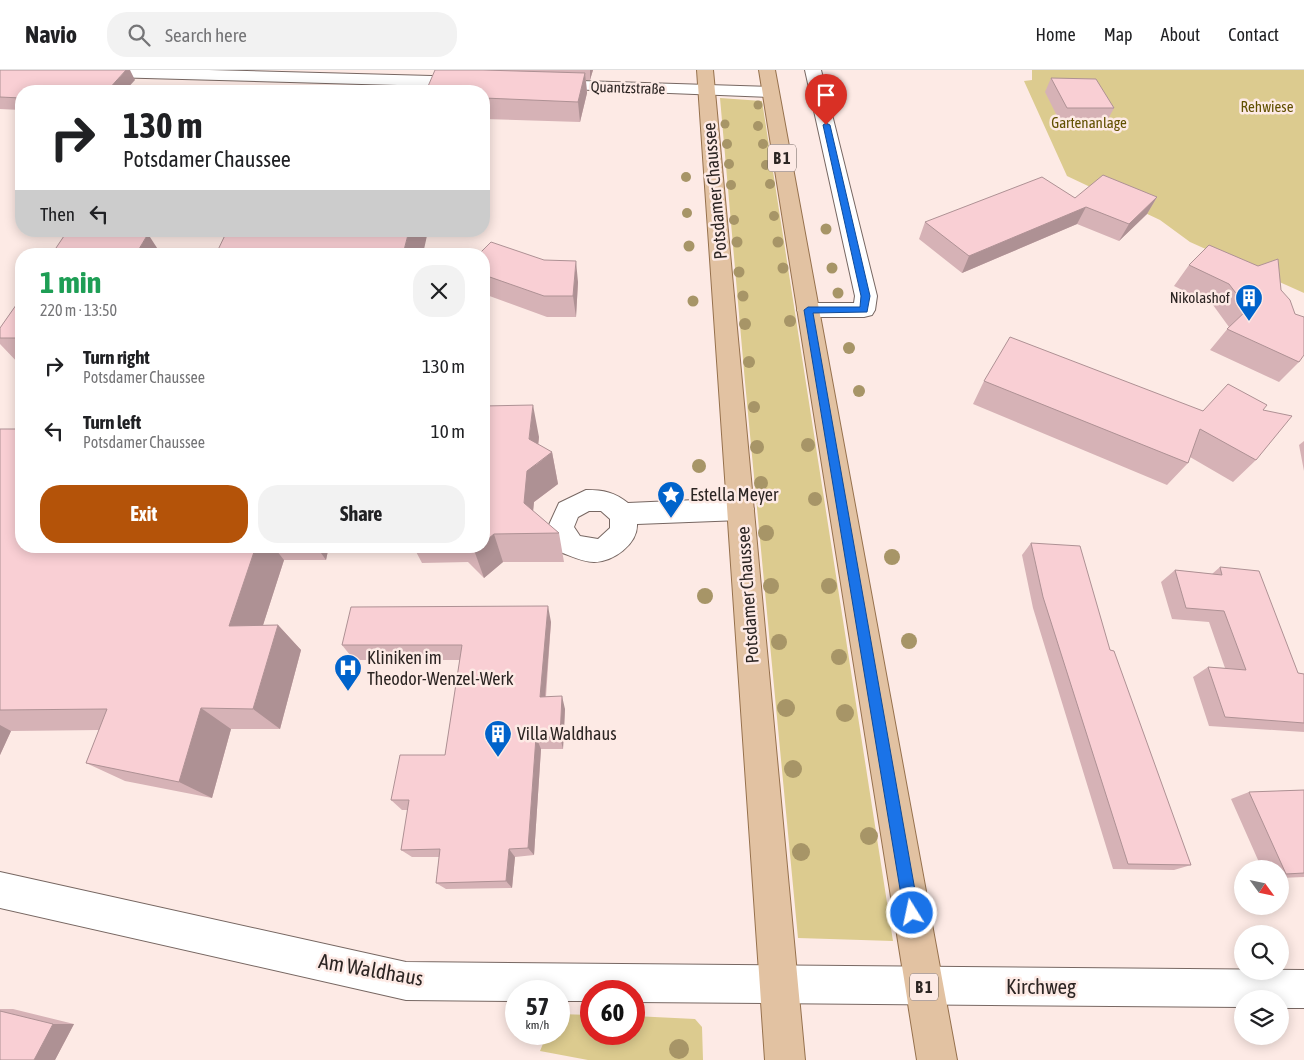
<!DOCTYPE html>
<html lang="en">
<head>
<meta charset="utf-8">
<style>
  body { margin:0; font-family:"Asap Condensed",sans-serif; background:#f2f2f2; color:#202124; height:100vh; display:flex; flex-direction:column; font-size:19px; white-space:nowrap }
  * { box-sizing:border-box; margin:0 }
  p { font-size:16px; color:#757577 }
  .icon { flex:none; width:28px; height:28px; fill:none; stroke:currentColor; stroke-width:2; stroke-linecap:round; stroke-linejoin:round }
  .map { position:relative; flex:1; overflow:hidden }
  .details { position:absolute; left:15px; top:178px; width:475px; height:305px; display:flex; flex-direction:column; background:#fff; border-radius:20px; box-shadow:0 2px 12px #0003 }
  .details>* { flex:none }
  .top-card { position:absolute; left:15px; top:15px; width:475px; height:152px; border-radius:20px; box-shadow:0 2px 12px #0003; background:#fff; color:#202124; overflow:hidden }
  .needle { width:32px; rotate:123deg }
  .buttons { position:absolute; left:1234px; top:790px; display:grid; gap:10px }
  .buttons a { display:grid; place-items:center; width:55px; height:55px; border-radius:50%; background:#fff; box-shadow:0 2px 12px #0003; font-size:25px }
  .speed { position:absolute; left:505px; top:910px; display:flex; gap:10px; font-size:25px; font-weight:700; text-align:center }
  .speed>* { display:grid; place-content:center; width:65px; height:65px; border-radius:50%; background:#fff; box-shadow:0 2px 12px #0003; line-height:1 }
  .speed small { font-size:12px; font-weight:400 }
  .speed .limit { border:8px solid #d22; background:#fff; color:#111 }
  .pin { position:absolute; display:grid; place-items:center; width:42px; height:42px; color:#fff; margin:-51px -21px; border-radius:50% 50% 50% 0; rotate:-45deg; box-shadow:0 0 5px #0007 }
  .pin .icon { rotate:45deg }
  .me { position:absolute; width:55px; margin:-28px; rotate:350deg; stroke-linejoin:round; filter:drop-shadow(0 0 4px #0008) }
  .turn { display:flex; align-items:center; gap:18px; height:105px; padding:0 25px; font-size:22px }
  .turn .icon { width:65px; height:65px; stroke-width:2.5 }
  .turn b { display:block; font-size:35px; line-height:42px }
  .then { display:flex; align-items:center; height:48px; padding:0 25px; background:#0003; gap:10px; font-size:19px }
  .round { display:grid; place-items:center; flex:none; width:52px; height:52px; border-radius:20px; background:#f2f2f2 }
  .headline { display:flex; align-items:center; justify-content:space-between; height:85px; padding:0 25px }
  h1 { font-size:30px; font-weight:700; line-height:38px; color:#1e9e55 }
  .action { display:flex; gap:10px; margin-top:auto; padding:10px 25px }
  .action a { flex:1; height:58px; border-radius:20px; background:#b45309; color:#fff; font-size:20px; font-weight:700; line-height:58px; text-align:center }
  .action a+a { background:#f2f2f2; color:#202124 }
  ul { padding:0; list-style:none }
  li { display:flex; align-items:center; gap:15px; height:65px; padding:0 25px }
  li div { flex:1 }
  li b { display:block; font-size:19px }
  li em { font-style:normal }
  header { display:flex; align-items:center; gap:30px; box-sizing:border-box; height:70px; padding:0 25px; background:#fff; border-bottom:1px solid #e0e0e0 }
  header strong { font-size:24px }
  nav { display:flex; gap:28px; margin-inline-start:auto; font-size:18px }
  .search { width:350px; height:45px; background:#f2f2f2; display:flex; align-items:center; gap:12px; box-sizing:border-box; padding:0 18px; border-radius:20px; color:#757577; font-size:19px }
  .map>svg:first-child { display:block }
  .green { fill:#dccb8f }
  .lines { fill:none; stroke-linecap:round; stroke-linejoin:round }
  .minor-casing { stroke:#776762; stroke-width:2 }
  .major-casing { stroke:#96714d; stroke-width:2 }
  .minor { fill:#fff; fill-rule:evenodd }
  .major { fill:#e2c2a2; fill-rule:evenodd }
  .tree { fill:#a79567 }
  .wall { fill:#d6b2b6 }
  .shaded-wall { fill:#ae9194 }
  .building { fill:#f9cfd4; stroke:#ae9194 }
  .route { fill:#1a73e8; stroke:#114b97 }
  .labels { text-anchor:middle; stroke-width:5; stroke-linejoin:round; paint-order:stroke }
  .far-street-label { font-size:15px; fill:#2c2523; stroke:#fdeae5 }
  .far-park-label { font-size:15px; fill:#615000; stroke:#fdeae5 }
  .far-poi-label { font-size:15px; fill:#2c2523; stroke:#fdeae5; text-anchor:end }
  .shield { fill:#fdeae5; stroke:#6b605d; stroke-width:1 }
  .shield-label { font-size:16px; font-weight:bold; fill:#2c2523 }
  .street-label { font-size:18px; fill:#2c2523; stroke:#fdeae5 }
  .poi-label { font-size:18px; fill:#2c2523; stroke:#fdeae5; text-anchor:start }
  .near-street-label { font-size:21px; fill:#2c2523; stroke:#fdeae5 }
</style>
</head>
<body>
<header>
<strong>Navio</strong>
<div class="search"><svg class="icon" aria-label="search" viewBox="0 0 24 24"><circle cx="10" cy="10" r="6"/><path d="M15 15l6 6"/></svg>Search here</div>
<nav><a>Home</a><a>Map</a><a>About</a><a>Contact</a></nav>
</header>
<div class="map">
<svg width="1304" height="990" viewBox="0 0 1304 990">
  <rect width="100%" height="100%" fill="#fdeae5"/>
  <!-- green -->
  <path class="green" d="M1032,0H1304V223L1190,172L1160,150L1067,106L1024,11L1032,10Z
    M720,28L762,31L893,871L798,868L745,312Z
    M559,944L591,945V964H634V946L695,949L702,957L703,990H588L540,981L547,964H559Z"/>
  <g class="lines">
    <defs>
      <path id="minor" d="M27,0H209L469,7L477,12L469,17L35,5Z
        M805,0H821L877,226L875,240L872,245L864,247H808L800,245L797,240L800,235L808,233H854L855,226Z
        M549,10L770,17L778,22L770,27L543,18L541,15L543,12Z
        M586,420C604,420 614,422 628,433L741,428L750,432L754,439L750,446L741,450L637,454C638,474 613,492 594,492C583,492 571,486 560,482L548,457L559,433ZM589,441H601L610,449V458L598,469L580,466L574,457L578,447Z
        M0,802L406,892L1304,900V938H1280V929H1242V937L634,932V921H591V931H559V921H516V931L406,930L0,838Z"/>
      <path id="major" d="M697,0H713L805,990H765Z
        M759,0H775L957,990H917Z"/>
    </defs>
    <!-- minor casing -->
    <use href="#minor" class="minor-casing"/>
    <!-- major casing -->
    <use href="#major" class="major-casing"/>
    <!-- minor -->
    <use href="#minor" class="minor"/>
    <!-- major -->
    <use href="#major" class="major"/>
  </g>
  <!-- trees -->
  <g class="tree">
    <circle cx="758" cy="35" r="4.5"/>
    <circle cx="725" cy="54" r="4.5"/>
    <circle cx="758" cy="56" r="5"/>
    <circle cx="727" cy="74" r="5"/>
    <circle cx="763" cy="74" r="5"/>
    <circle cx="729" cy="94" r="5"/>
    <circle cx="766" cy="95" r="5"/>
    <circle cx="686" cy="107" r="5"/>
    <circle cx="770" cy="114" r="5"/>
    <circle cx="731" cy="115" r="5"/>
    <circle cx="687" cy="143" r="5"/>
    <circle cx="774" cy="146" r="5"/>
    <circle cx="734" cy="150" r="5"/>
    <circle cx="826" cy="159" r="5.5"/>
    <circle cx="737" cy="172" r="5.5"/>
    <circle cx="778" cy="172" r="5.5"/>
    <circle cx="689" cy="176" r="5.5"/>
    <circle cx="783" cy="198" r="5.5"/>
    <circle cx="832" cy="198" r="5.5"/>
    <circle cx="739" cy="202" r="5.5"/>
    <circle cx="838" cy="223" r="5.5"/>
    <circle cx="743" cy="226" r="5.5"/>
    <circle cx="693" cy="231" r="5.5"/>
    <circle cx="790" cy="251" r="6"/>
    <circle cx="745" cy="254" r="6"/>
    <circle cx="849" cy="278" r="6"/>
    <circle cx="749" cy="292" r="6"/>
    <circle cx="859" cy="321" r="6"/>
    <circle cx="754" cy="337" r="6"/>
    <circle cx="808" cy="375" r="7"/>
    <circle cx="757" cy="377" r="7"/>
    <circle cx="699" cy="396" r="7"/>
    <circle cx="761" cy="413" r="7"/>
    <circle cx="815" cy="429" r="7"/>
    <circle cx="766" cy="463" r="8"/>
    <circle cx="892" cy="487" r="8"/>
    <circle cx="771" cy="516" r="8"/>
    <circle cx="829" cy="516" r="8"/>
    <circle cx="705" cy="526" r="8"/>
    <circle cx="909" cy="571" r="8"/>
    <circle cx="779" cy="572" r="8"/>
    <circle cx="839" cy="587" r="8"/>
    <circle cx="786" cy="638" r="9"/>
    <circle cx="845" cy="643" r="9"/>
    <circle cx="793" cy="699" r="9"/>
    <circle cx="869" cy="766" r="9"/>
    <circle cx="801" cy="782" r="9"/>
    <circle cx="679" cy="979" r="10"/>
  </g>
  <!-- wall -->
  <path class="wall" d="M0,0L135,10L21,21V40L0,39Z
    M435,0H593L590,10H586L587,23L580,52L484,49V21Z
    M1051,8L1114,38L1106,53L1060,52L1045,22Z
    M1157,127L1147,144L1119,171L1077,154L962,203L919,169L925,152L1075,128Z
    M484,184L578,212L576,247H547L484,224Z
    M1189,195L1281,220L1299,292L1279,312L1210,280L1229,257L1213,235L1174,216Z
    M21,228V296L0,274V258Z
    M984,311L1203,341L1263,340L1256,390L1233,412L1190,387L1188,393L1167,415L973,334Z
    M0,359L21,476H329L326,490H284L263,555H278L301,580L280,659H231L212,728L125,711L86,693L99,660L11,661L0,685Z
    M539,367L538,375L552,382L558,414L534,432L533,441L559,463L564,492H503L484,508L468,492L422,493L413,476H484Z
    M1304,371V401L1299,375Z
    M1031,473L1110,580L1191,795L1174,800L1113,799L1033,538L1022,485Z
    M1220,497L1298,603L1304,604V662L1209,656L1193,607L1208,597L1225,598L1209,552L1172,549L1161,512L1175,500L1212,504Z
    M551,552L546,627L565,639L563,679H541L534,785L515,787L512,818L446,819L436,813L439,787H412L401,780L408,740H402L391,730L445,685L460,590H354L342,575Z
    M1304,720V807L1280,808V799H1262L1231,729L1249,722Z
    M0,939H13L74,954L55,990H0Z"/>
  <!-- shaded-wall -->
  <path class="shaded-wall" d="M126,0H130L135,10L125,21H107Z
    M590,0H593L590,10Z
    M585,3L587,23L580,52L578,32Z
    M1157,127L1147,144L1119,171L1129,154Z
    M1086,137L1077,154L962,203L969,186Z
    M409,161H428L423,184H403Z
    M148,164L161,184H136Z
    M576,191L578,212L576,247L573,226Z
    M533,335L539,367L536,395L552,382L558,414L534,432L531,462L524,433L529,369Z
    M494,464L503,492L484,508L474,480L478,476H484V472Z
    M256,476H273L284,490L255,580L229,556Z
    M316,476H329L326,490Z
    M548,536L551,552L544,640L540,627Z
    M278,555L301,580L280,659L253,639Z
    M562,626L565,639L563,679L560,667Z
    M201,638L231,659L212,728L179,712Z
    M0,655L11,661L0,685Z
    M536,667L541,679L534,785L528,778Z
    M509,779L515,787L512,818L506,811Z
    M53,954H74L55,990H34Z"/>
  <!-- building -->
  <path class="building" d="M0,0H126L107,21H21V28L0,27Z
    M435,0H483L585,3L578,32L484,28V21H426Z
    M1051,8L1096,9L1114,38H1067Z
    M352,17H392L390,21H350Z
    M1103,105L1157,127L1129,154L1086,137L969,186L925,152L1042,107L1075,128Z
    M227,161H409L403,184H216Z
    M148,164L136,184H52L64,166Z
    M491,172L544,190L576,191L573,226H544L484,205V184H479Z
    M1209,175L1258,196L1278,189L1281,220L1290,230L1295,244L1304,247V285L1299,292L1227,259L1248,239L1229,214L1189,195Z
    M21,228V268H0V258Z
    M1010,267L1203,341L1228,314L1267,335L1263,340L1292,346L1256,390L1200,359L1188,393L984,311Z
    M533,335L529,369L552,382L527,401L524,433L559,463L494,464L484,472V336Z
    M0,359H21V476H256L229,556L278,555L253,639L201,638L179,712L86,693L107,639L0,640Z
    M1031,473L1080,476L1110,580L1114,581L1191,795L1128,794L1043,527Z
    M469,476H478L474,480Z
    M1220,497L1259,501L1298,603L1304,604V653L1225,647L1208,597L1246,600L1224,541L1186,538L1175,500L1222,505Z
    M548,536L540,627L562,626L560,667H536L528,778L509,779L506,811L436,813L440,779L401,780L409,730H391L400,685H445L462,575H342L351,537Z
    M1304,720V803L1286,804L1249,722Z
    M0,941L53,954L34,990H0Z"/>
  <!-- route -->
  <path class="route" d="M826,53L830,55L870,226L867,242L813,243L919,843L917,848L912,850L906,848L904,843L804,240L808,237H860L861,226L823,55Z"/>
  <!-- icons -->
  <defs>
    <symbol id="building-pin" viewBox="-11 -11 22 30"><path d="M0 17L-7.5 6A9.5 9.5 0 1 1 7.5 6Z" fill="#0063cb" stroke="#fdeae5"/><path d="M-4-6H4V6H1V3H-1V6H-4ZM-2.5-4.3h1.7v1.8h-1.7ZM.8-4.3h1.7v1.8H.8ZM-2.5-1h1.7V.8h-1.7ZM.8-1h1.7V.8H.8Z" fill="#fff"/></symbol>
    <symbol id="sight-pin" viewBox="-11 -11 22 30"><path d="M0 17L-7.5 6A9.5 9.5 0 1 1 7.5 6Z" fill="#0063cb" stroke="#fdeae5"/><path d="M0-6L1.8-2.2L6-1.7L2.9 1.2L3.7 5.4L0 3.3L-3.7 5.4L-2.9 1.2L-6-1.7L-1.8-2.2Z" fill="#fff"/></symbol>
    <symbol id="hospital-pin" viewBox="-11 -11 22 30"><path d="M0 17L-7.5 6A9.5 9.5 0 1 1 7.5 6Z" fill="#0063cb" stroke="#fdeae5"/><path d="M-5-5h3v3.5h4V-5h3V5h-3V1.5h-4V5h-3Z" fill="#fff"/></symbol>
  </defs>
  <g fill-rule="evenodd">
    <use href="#building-pin" x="1233" y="212" width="32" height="43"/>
    <use href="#sight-pin" x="655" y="409" width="32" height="43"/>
    <use href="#hospital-pin" x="332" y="582" width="32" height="43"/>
    <use href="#building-pin" x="482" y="648" width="32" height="43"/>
  </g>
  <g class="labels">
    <!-- far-street labels -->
    <g class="far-street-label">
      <text transform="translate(628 18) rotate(2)" y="5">Quantzstraße</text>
    </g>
    <!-- far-park labels -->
    <g class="far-park-label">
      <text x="1267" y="42">Rehwiese</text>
      <text x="1089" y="58">Gartenanlage</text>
    </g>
    <!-- far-poi labels -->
    <g class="far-poi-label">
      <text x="1230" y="233">Nikolashof</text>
    </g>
    <!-- shield labels -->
    <g class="shield">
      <rect x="768" y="74.5" width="28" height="27" rx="4"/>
      <rect x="910" y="903.5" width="28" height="27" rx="4"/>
    </g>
    <g class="shield-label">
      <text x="782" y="94">B 1</text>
      <text x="924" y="923">B 1</text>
    </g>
    <!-- street labels -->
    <g class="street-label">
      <text transform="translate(715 121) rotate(-95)" y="6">Potsdamer Chaussee</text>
      <text transform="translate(748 525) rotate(-94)" y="6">Potsdamer Chaussee</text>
    </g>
    <!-- poi labels -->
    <g class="poi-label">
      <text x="690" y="431">Estella Meyer</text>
      <text x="367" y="594">Kliniken im<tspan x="367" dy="21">Theodor-Wenzel-Werk</tspan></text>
      <text x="517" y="670">Villa Waldhaus</text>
    </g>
    <!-- near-street labels -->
    <g class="near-street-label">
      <text transform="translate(371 900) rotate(10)" y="7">Am Waldhaus</text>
      <text x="1041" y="924">Kirchweg</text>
    </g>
  </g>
</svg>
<div class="buttons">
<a><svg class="needle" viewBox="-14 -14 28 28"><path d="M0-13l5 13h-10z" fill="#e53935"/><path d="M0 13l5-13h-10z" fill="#757577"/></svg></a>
<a><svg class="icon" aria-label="search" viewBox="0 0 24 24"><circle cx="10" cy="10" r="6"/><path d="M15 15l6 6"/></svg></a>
<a><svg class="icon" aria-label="layers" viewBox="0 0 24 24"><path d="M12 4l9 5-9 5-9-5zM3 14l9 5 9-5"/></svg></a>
</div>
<div class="speed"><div>57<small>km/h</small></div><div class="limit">60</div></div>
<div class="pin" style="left:826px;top:55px;background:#d93025"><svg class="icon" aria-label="arrive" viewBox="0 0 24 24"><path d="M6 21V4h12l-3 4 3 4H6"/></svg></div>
<svg class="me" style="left:912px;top:843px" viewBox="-20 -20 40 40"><circle r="17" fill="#1a73e8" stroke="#fff" stroke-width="3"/><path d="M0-11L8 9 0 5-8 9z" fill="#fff"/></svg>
<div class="top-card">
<div class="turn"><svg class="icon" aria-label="right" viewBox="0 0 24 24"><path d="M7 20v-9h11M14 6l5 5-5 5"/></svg><div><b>130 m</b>Potsdamer Chaussee</div></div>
<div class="then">Then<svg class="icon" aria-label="left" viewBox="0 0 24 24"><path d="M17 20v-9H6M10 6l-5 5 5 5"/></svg></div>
</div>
<section class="details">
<div class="headline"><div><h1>1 min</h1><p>220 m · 13:50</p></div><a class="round"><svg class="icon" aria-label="close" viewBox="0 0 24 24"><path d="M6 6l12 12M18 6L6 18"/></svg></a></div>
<ul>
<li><svg class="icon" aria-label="right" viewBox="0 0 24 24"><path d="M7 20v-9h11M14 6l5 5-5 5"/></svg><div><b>Turn right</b><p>Potsdamer Chaussee</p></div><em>130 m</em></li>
<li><svg class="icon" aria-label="left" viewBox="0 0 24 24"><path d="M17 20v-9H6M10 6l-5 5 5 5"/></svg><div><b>Turn left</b><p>Potsdamer Chaussee</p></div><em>10 m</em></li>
</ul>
<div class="action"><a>Exit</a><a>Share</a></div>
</section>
</div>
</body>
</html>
